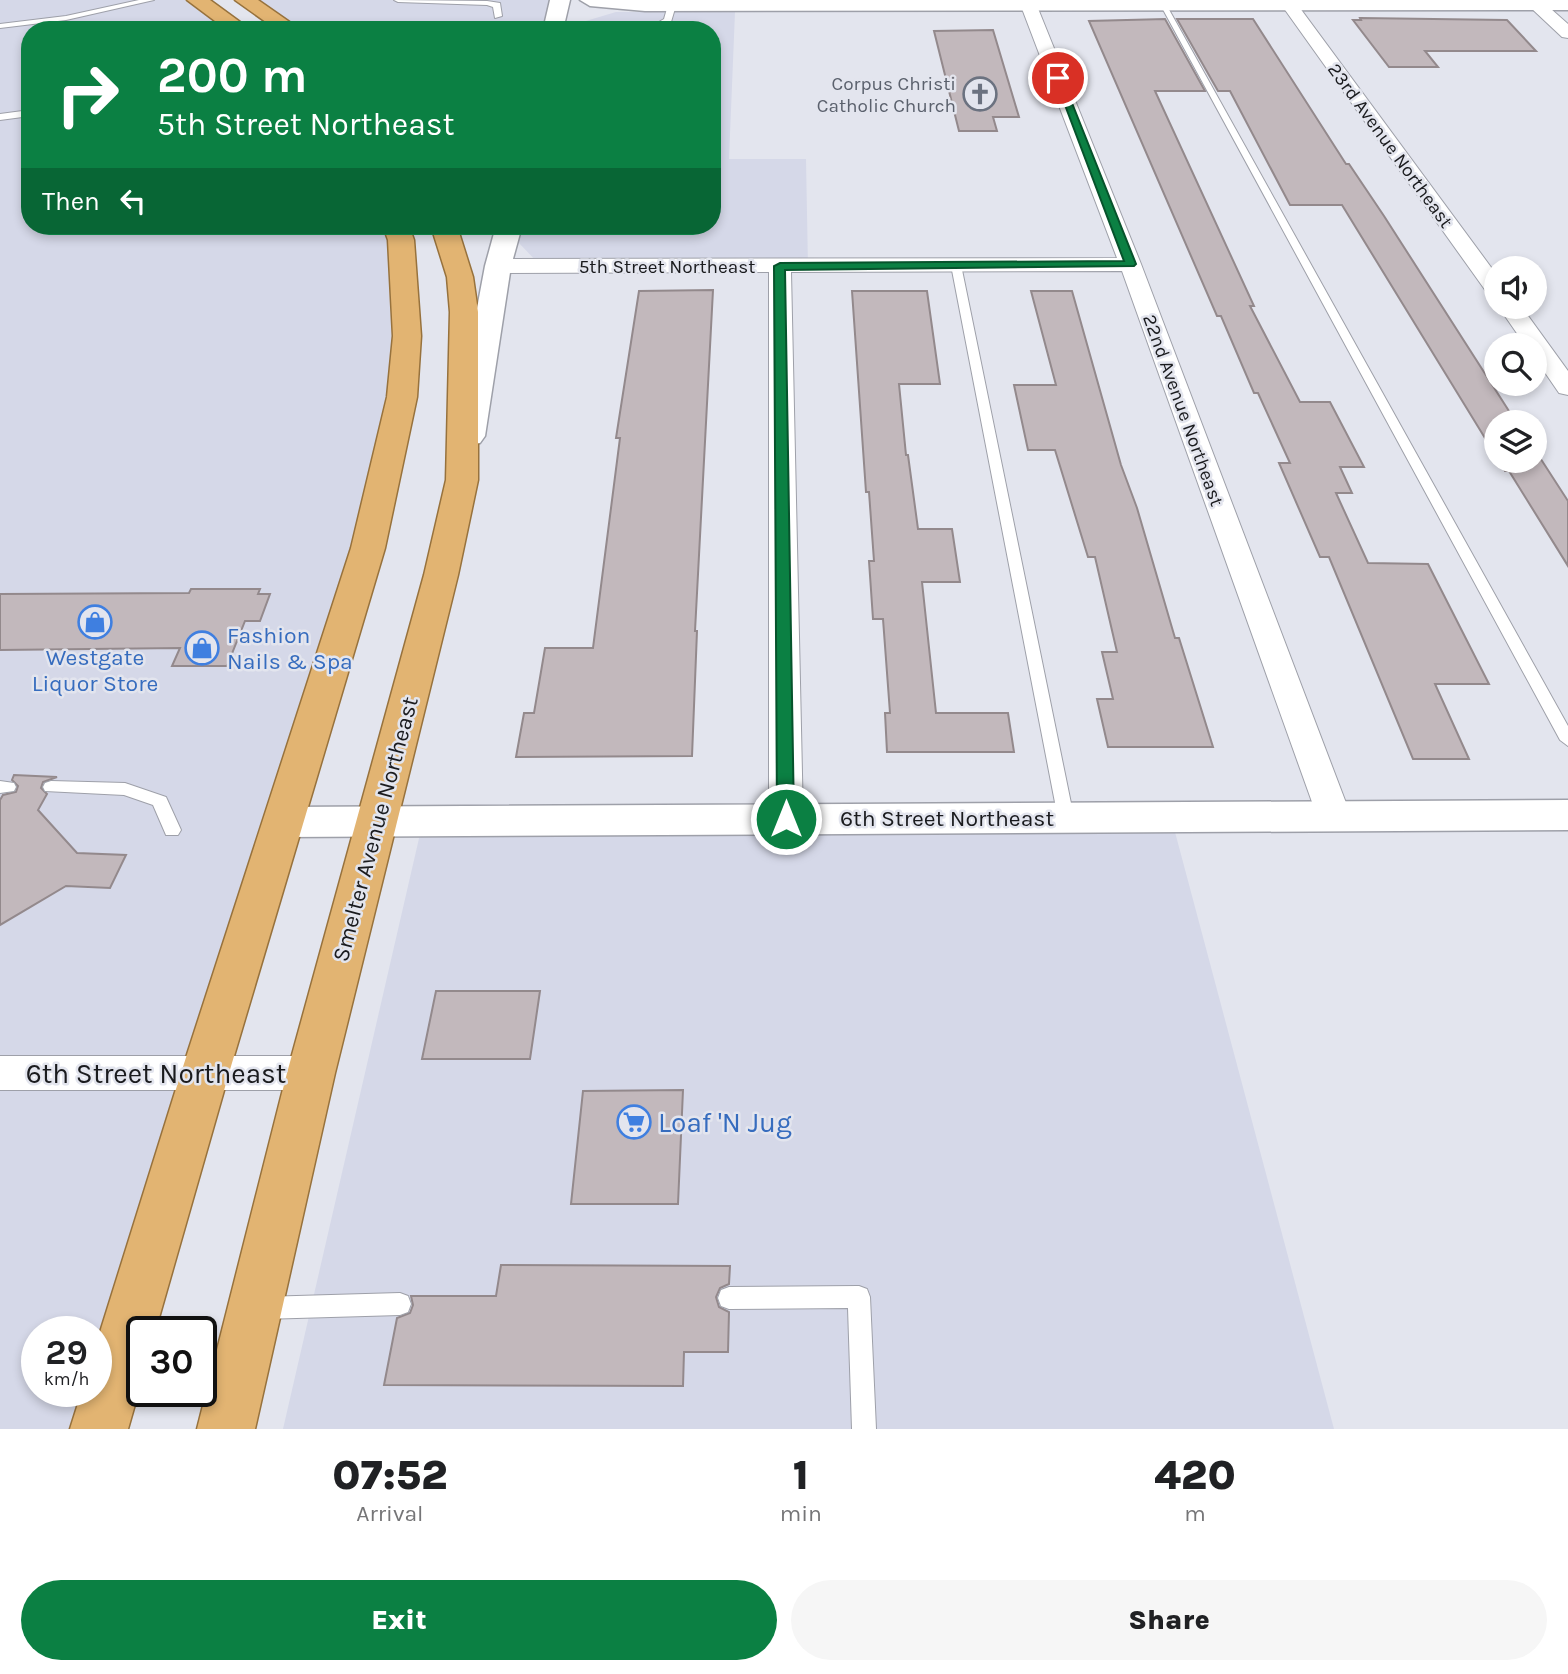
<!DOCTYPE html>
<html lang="en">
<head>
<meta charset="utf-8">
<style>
  body { margin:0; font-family:Karla,sans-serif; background:#f6f6f6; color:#202124; height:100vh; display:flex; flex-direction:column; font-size:26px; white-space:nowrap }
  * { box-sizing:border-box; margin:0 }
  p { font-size:23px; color:#757577 }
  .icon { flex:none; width:38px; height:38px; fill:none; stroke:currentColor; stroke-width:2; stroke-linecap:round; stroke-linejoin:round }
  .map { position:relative; height:1429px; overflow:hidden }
  .details { display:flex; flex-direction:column; background:#fff; flex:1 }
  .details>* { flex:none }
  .hud { position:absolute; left:21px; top:21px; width:700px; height:214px; border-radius:28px; box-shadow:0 4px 10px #0003; background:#0b8043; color:#fff; overflow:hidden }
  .buttons { position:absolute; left:1484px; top:256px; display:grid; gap:14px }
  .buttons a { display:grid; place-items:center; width:63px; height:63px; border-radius:50%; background:#fff; box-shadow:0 4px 10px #0003; font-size:35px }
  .speed { position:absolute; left:21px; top:1316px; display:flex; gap:14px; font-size:35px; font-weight:700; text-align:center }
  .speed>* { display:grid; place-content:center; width:91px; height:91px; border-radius:50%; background:#fff; box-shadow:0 4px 10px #0003; line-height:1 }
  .speed small { font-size:18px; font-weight:400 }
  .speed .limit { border:4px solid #111; border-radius:10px; background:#fff; color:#111 }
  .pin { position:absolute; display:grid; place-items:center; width:60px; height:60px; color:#fff; margin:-30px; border:4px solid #fff; border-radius:50%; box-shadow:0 2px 7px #0007 }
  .me { position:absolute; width:77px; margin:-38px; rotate:0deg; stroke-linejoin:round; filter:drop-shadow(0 0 5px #0008) }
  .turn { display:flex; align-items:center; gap:24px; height:147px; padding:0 21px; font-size:32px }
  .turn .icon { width:91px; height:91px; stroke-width:2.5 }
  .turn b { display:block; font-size:49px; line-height:60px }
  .then { display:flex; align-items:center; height:66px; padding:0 21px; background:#0003; gap:14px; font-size:26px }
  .eta { display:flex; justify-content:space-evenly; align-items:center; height:119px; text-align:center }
  .eta b { font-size:42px; font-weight:800; line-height:49px }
  .cta { display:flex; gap:14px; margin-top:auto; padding:14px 21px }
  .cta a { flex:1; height:80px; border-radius:42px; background:#0b8043; color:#fff; font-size:28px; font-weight:800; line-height:80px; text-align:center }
  .cta a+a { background:#f6f6f6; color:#202124 }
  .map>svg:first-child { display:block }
  .built { fill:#d5d8e8; fill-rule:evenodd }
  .building { fill:#c2b8bc; stroke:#93898c; stroke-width:2 }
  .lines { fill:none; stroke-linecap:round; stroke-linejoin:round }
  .service-casing { stroke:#9ea0a9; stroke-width:2 }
  .minor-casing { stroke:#9ea0a9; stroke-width:2 }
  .tertiary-casing { stroke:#9ea0a9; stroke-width:3 }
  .trunk-casing { stroke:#97723d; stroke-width:3 }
  .service { fill:#fff; fill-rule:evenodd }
  .minor { fill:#fff; fill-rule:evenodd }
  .tertiary { fill:#fff; fill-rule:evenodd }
  .trunk { fill:#e2b472; fill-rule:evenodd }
  .route { fill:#0b8043; stroke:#07532c; stroke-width:2 }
  .labels { text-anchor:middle; stroke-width:5; stroke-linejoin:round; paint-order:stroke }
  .far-worship-label { font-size:19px; fill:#5b616d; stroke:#e3e5ee; text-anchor:end }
  .far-street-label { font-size:19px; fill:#1a1b1e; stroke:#e3e5ee }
  .shop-label { font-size:23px; fill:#366cbe; stroke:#e3e5ee; text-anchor:start }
  .street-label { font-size:23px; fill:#1a1b1e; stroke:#e3e5ee }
  .near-street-label { font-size:28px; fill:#1a1b1e; stroke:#e3e5ee }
  .near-shop-label { font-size:28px; fill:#366cbe; stroke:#e3e5ee; text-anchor:start }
</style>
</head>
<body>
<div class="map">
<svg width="1568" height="1429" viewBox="0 0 1568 1429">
  <rect width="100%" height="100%" fill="#e3e5ee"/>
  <!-- built -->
  <path class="built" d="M0,0H197L241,30H30V226H396L401,240L404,287L368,548L99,1429H0ZM37,1332H96V1391H37Z
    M244,0H560L553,30H289Z
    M616,12H735L729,159H806L808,267L541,266L518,242L523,226H712V30H577L579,23Z
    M1171,817L1334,1429H283L423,821Z"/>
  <!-- building -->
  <path class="building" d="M1360,18L1507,20L1536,51H1425L1438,67H1389L1353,20H1361Z
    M1165,19L1205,91H1155L1254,306H1250L1300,402H1330L1364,467H1340L1352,493H1336L1368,563L1428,564L1489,684H1435L1469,759H1413L1329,557H1320L1279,463H1290L1258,393H1254L1221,316H1217L1089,21Z
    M1177,19H1253L1346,164H1349L1384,216L1516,422H1496V456L1342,205H1290L1230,91H1218Z
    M993,30L1019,117H993L997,131H959L934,31Z
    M713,290L695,631H697L692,756L516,757L524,713H534L545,648H593L620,438H616L639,291Z
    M852,291H927L940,384H899L906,455H908L918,529H952L960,582H922L936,713H1008L1014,752H887L885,713H890L883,619H873L869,561H874L869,492H866Z
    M1031,291H1072L1121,465L1137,508L1175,638H1179L1213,747H1108L1097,699H1113L1102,652H1117L1095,557H1088L1055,450H1028L1014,385H1056Z
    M1535,450L1568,501V566L1509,471H1505L1499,460H1535Z
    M191,589H260L258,594H270L260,621H245L227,666H172L180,648L0,650V594L189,593Z
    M14,775L57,777L43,782L41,788L47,794L38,810L77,853L126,855L110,888L66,886L0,925V800L3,795L16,792L18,786L12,780Z
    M436,991H540L530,1059H422Z
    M683,1090L678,1204H571L583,1091Z
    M501,1265L730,1266L729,1284L720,1288L716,1297L719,1307L729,1312L728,1352H684L683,1386L384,1385L397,1318L410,1313L413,1305L411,1296H496Z"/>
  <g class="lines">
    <defs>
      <path id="service" d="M139,0H154L66,20L0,28V24L66,16Z
        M394,0L487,1L500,3L502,16L495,18L493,7L487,5L398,2Z
        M672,3L676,5L671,22L656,30H645L664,19L668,5Z
        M1160,4L1167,6L1568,726V746L1560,740Z
        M30,110V116L0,120V114Z
        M956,262L961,265L1074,818L1072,822H1060L1058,818L951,265Z
        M0,781L14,783L16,787L14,791L0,793Z
        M51,781L125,783L166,797L181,830L178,835H166L153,805L124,795L45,791L43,787L45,783Z
        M859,1286L867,1289L870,1297L876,1429H852L848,1308L729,1309L721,1306L718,1298L721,1290L729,1287Z
        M400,1293L408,1296L411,1304L408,1312L400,1315L262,1319L254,1316L251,1308L254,1300L262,1297Z"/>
      <path id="minor" d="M1278,0H1294L1496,274V296L1488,294Z
        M1029,1L1037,6L1141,264L1351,816L1346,825L1334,829L1322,825L1317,816L1122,271L791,272L803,819L798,828L786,832L774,828L769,819V272L498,273L490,271L487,266L490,261L498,259L1117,258L1021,6Z
        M1530,1H1542L1568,24V38L1562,37L1530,7L1528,4Z
        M1498,306H1521L1568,371V395L1559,393L1535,358V345H1525Z
        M0,1056H311L325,1061L331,1073L325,1085L311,1090H0Z"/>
      <path id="tertiary" d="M550,0H570L563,30H543Z
        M580,0H1568V10L645,11L590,6Z
        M496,226H522L511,266L485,436L480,443L469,445L458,443L453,436L485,266Z
        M1568,800V830L285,837L270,833L264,822L270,811L285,807Z"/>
      <path id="trunk" d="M187,0H210L251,30H227Z
        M235,0H258L301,30H277Z
        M383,226H409L414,240L421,336L417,397L385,548L229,1073L155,1332H142V1380L128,1429H70L82,1391H96V1345L181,1073L351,548L387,397L393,336L388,240Z
        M431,226H457L473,277L478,312V480L458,575L335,1073L255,1429H197L287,1073L424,575L446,480L450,312L447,277Z"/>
    </defs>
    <!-- service casing -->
    <use href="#service" class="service-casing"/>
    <!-- minor casing -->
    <use href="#minor" class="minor-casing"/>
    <!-- tertiary casing -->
    <use href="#tertiary" class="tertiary-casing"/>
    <!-- trunk casing -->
    <use href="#trunk" class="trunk-casing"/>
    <!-- service -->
    <use href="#service" class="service"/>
    <!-- minor -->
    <use href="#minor" class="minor"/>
    <!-- tertiary -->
    <use href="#tertiary" class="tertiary"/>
    <!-- trunk -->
    <use href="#trunk" class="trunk"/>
  </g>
  <!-- route -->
  <path class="route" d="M1054,76L1062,78L1136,264L1134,266L785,270L794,819L792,824H780L777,819L774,266L780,263L1124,261Z"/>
  <!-- icons -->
  <defs>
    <symbol id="church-ring" viewBox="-11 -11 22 22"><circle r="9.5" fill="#e3e5ee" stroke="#6b7280" stroke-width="1.5"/><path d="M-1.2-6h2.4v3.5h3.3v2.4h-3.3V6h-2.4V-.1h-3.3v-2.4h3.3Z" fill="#6b7280"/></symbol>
    <symbol id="shop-ring" viewBox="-11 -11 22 22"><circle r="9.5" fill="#e3e5ee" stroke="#3f7fe0" stroke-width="1.5"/><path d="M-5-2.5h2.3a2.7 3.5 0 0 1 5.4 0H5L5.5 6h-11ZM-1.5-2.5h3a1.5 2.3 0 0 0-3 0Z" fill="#3f7fe0"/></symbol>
    <symbol id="supermarket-ring" viewBox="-11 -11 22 22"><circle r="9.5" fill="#e3e5ee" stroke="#3f7fe0" stroke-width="1.5"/><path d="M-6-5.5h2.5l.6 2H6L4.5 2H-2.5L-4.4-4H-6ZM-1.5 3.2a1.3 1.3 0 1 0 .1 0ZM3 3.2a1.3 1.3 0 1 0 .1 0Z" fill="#3f7fe0"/></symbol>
  </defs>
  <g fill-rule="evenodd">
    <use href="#church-ring" x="961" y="75" width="38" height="38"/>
    <use href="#shop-ring" x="76" y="603" width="38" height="38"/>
    <use href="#shop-ring" x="183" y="629" width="38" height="38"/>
    <use href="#supermarket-ring" x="615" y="1103" width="38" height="38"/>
  </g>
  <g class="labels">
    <!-- far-worship labels -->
    <g class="far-worship-label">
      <text x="956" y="90">Corpus Christi<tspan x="956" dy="22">Catholic Church</tspan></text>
    </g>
    <!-- far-street labels -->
    <g class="far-street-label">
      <text transform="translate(1391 145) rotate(54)" y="7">23rd Avenue Northeast</text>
      <text x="667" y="273">5th Street Northeast</text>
      <text transform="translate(1184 410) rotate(70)" y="7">22nd Avenue Northeast</text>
    </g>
    <!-- shop labels -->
    <g class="shop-label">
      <text x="227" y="643">Fashion<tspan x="227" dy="26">Nails &amp; Spa</tspan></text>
      <text x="95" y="665" text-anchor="middle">Westgate<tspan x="95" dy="26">Liquor Store</tspan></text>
    </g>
    <!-- street labels -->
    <g class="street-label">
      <text x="947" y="826">6th Street Northeast</text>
      <text transform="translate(375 829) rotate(-75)" y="8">Smelter Avenue Northeast</text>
    </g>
    <!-- near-street labels -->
    <g class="near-street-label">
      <text x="156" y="1083">6th Street Northeast</text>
    </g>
    <!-- near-shop labels -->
    <g class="near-shop-label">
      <text x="658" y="1132">Loaf 'N Jug</text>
    </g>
  </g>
</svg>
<div class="buttons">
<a><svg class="icon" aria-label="sound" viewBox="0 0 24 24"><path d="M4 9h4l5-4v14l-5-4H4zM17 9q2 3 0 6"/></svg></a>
<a><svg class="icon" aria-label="search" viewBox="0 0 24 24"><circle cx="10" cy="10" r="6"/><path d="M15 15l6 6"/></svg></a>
<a><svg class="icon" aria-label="layers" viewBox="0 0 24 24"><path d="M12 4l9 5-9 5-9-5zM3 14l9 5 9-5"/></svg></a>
</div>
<div class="speed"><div>29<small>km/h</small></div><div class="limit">30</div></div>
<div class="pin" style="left:1058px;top:78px;background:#d93025"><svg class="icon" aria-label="arrive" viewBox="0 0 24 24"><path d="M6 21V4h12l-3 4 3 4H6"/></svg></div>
<svg class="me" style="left:786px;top:819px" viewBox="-20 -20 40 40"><circle r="17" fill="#0b8043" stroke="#fff" stroke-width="3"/><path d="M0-11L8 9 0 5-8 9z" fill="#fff"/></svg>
<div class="hud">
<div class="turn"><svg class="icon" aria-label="right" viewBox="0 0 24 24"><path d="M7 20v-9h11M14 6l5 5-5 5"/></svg><div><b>200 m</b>5th Street Northeast</div></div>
<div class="then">Then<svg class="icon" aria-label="left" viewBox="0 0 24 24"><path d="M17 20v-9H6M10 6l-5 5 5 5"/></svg></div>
</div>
</div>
<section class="details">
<div class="eta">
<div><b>07:52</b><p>Arrival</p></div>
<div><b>1</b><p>min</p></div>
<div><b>420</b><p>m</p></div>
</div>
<div class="cta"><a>Exit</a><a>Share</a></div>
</section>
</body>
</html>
